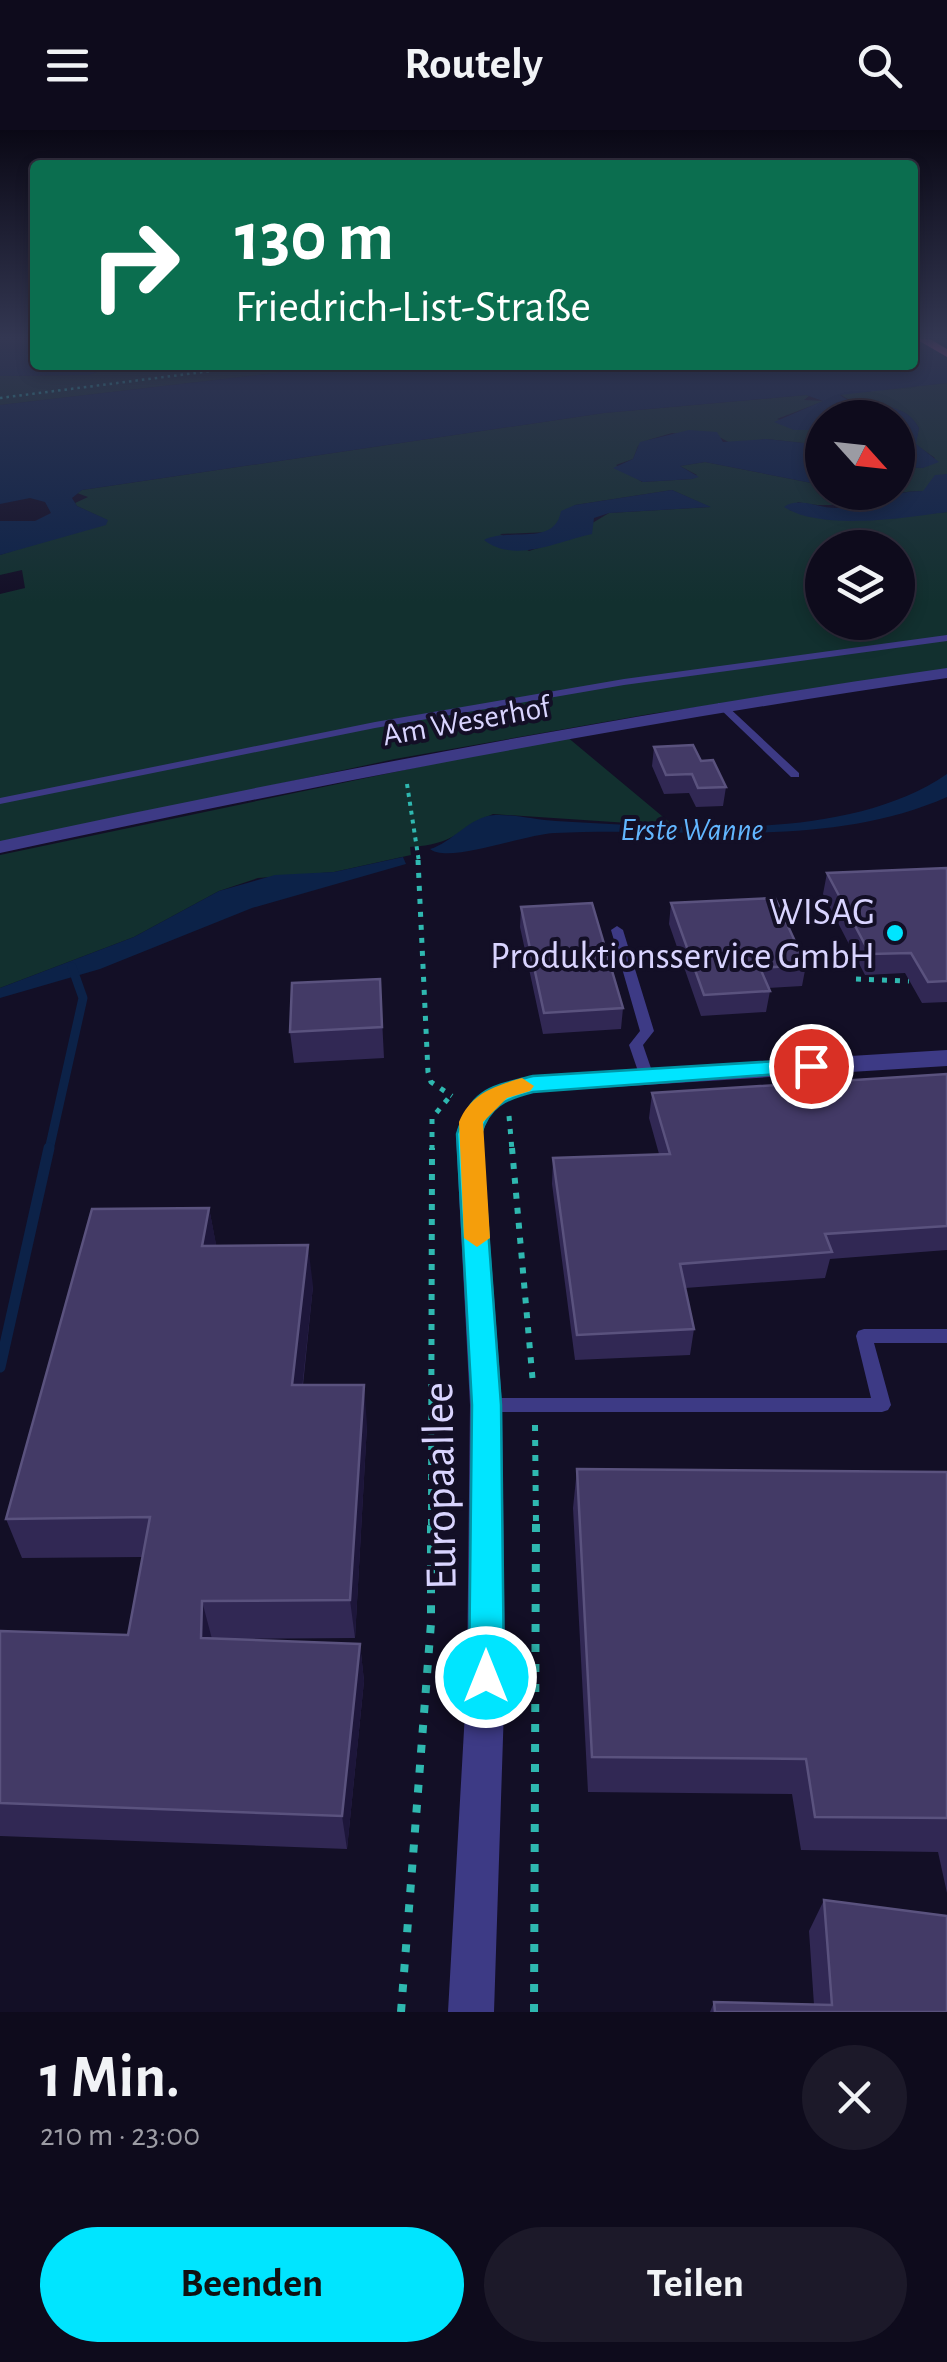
<!DOCTYPE html>
<html lang="de">
<head>
<meta charset="utf-8">
<style>
  body { margin:0; font-family:"Alegreya Sans",sans-serif; background:#1c1929; color:#f1f3f6; height:100vh; display:flex; flex-direction:column; font-size:38px; white-space:nowrap }
  * { box-sizing:border-box; margin:0 }
  p { font-size:32px; color:#9b9ba3 }
  .icon { flex:none; width:55px; height:55px; fill:none; stroke:currentColor; stroke-width:2; stroke-linecap:round; stroke-linejoin:round }
  .map { position:relative; height:1882px; overflow:hidden }
  .panel { display:flex; flex-direction:column; background:#0e0b1c; flex:1 }
  .panel>* { flex:none }
  .banner { position:absolute; left:30px; top:30px; width:888px; height:210px; border-radius:10px; box-shadow:0 5px 15px #0003,0 0 0 2px #2e2b3b; background:#0b6e4f; color:#fff; overflow:hidden }
  .needle { width:65px; rotate:117deg }
  .fabs { position:absolute; left:805px; top:270px; display:grid; gap:20px }
  .fabs a { display:grid; place-items:center; width:110px; height:110px; border-radius:50%; background:#0e0b1c; box-shadow:0 5px 15px #0003,0 0 0 2px #2e2b3b; font-size:50px }
  .pin { position:absolute; display:grid; place-items:center; width:85px; height:85px; color:#fff; margin:-42px; border:5px solid #fff; border-radius:50%; box-shadow:0 2px 10px #0007 }
  .me { position:absolute; width:110px; margin:-55px; rotate:0deg; stroke-linejoin:round; filter:drop-shadow(0 0 8px #0008) }
  .turn { display:flex; align-items:center; gap:35px; height:210px; padding:0 40px; font-size:45px }
  .turn .icon { width:130px; height:130px; stroke-width:2.5 }
  .turn b { display:block; font-size:70px; line-height:85px }
  .round { display:grid; place-items:center; flex:none; width:105px; height:105px; border-radius:52px; background:#1c1929 }
  .summary { display:flex; align-items:center; justify-content:space-between; height:170px; padding:0 40px }
  h1 { font-size:60px; font-weight:700; line-height:75px }
  .button { display:flex; gap:20px; margin-top:auto; padding:20px 40px }
  .button a { flex:1; height:115px; border-radius:60px; background:#00e5ff; color:#111; font-size:40px; font-weight:700; line-height:115px; text-align:center }
  .button a+a { background:#1c1929; color:#f1f3f6 }
  header { display:flex; justify-content:space-between; align-items:center; height:130px; padding:0 40px; background:#0e0b1c; font-size:45px; font-weight:700 }
  .map>svg:first-child { display:block }
  .green { fill:#12302f; fill-rule:evenodd }
  .water { fill:#0c2248 }
  .lines { fill:none; stroke-linecap:round; stroke-linejoin:round }
  .stream-far1 { stroke:#0c2248; stroke-width:9 }
  .stream { stroke:#0c2248; stroke-width:11 }
  .path-far4 { stroke:#2fb8b0; stroke-width:2.5; stroke-dasharray:2.5 4; stroke-linecap:butt }
  .path-far3 { stroke:#2fb8b0; stroke-width:4; stroke-dasharray:4 5; stroke-linecap:butt }
  .path-far2 { stroke:#2fb8b0; stroke-width:5; stroke-dasharray:5 8; stroke-linecap:butt }
  .path-far1 { stroke:#2fb8b0; stroke-width:6; stroke-dasharray:6 9; stroke-linecap:butt }
  .path { stroke:#2fb8b0; stroke-width:8; stroke-dasharray:8 12; stroke-linecap:butt }
  .service { fill:#3d3a85; fill-rule:evenodd }
  .minor { fill:#3d3a85; fill-rule:evenodd }
  .motorway { fill:#ff4fa3; fill-rule:evenodd }
  .wall { fill:#312854 }
  .shaded-wall { fill:#1d163a }
  .building { fill:#433a66; stroke:#5a527e; stroke-width:2.5 }
  .route { fill:#00e5ff; stroke:#0095a6; stroke-width:2.5 }
  .slow { fill:#f59e0b }
  .poi-dot { fill:#00e5ff; stroke:#130f26; stroke-width:4 }
  .labels { text-anchor:middle; stroke-width:8; stroke-linejoin:round; paint-order:stroke }
  .far-street-label { font-size:32px; fill:#d9d4ff; stroke:#130f26 }
  .far-water-label { font-size:32px; font-style:italic; fill:#62b6ff; stroke:#130f26 }
  .poi-label { font-size:38px; fill:#d9d4ff; stroke:#130f26; text-anchor:end }
  .near-street-label { font-size:45px; fill:#d9d4ff; stroke:#130f26 }
</style>
</head>
<body>
<header><svg class="icon" aria-label="menu" viewBox="0 0 24 24"><path d="M4 6h16M4 12h16M4 18h16"/></svg>Routely<svg class="icon" aria-label="search" viewBox="0 0 24 24"><circle cx="10" cy="10" r="6"/><path d="M15 15l6 6"/></svg></header>
<div class="map">
<svg width="947" height="1882" viewBox="0 0 947 1882">
  <rect width="100%" height="100%" fill="#130f26"/>
  <!-- green -->
  <path class="green" d="M114,235H343L0,275V246L89,245Z
    M947,253V344L932,350L924,361C879,361 843,383 798,372L789,380L865,390L947,382V541L650,584L395,629L0,714V464L25,458L22,440L0,445V425L107,390L77,376L75,373L88,367L77,363L82,360L604,283L806,265L809,266L804,270L824,271L777,289L808,300H822V315L766,309L732,314L721,308L672,303L648,310L638,316L633,329L616,335L642,352L692,349L697,345L680,336L705,332L822,355V362H898V337L923,338L935,328L915,314L919,298C901,265 859,281 840,264ZM672,360L710,377L609,383L566,409L529,421L500,404L550,402L575,375ZM822,418H898V492H822Z
    M566,606L674,696L493,684C455,700 457,714 410,717L411,725L334,742L258,748L219,761L134,807L0,858V725Z"/>
  <!-- water -->
  <path class="water" d="M0,209H35V235H114L89,245L0,246Z
    M913,209H947V253L840,265C859,281 902,265 919,298L916,314L939,332L923,338L898,337V288H822V300H794L774,292L823,271L806,265L604,283L82,360L72,368L77,376L108,390L106,395L0,425V391H35L51,383L45,372L30,368L0,374V275L343,235H912Z
    M689,300L717,302L723,312L766,309L822,315V355L705,332L680,336L699,347L692,349L643,352L613,338L633,329L640,312Z
    M947,344V382C904,388 821,401 784,377C799,366 819,379 838,378C867,375 893,361 923,361L935,345Z
    M672,360L711,377L609,383L594,388L592,404C559,411 514,434 484,410C509,397 555,417 561,381L575,375Z
    M947,644V667C825,721 683,696 555,703C525,704 449,734 430,719C452,713 470,686 495,685C514,684 537,690 556,691C674,697 845,714 947,644Z
    M403,727L406,734L252,778L100,839L0,868V858L134,807L219,761L275,745L334,742Z"/>
  <g class="lines">
    <!-- stream-far1 -->
    <path class="stream-far1" d="M49,1020L83,868L72,837"/>
    <!-- stream -->
    <path class="stream" d="M0,1237L49,1018"/>
    <!-- path-far4 -->
    <path class="path-far4" d="M0,268L258,235"/>
    <!-- path-far3 -->
    <path class="path-far3" d="M407,654L419,732"/>
    <!-- path-far2 -->
    <path class="path-far2" d="M418,730L428,942L431,952L452,966
      M856,849L909,851
      M509,986L512,1020
      M432,1020V988L451,965"/>
    <!-- path-far1 -->
    <path class="path-far1" d="M512,1018L533,1254
      M535,1295L536,1395
      M431,1395L432,1018"/>
    <!-- path -->
    <path class="path" d="M401,1882L431,1493V1393
      M534,1882L536,1393"/>
    <!-- service -->
    <path class="service" d="M947,505V511L624,555L375,598L0,674V668L375,592L624,549Z
      M718,573H724L799,643V647H791L718,577Z
      M617,796L623,800L654,901L643,915L654,947L647,952L640,947L629,915L640,901L611,800Z
      M864,1199H947V1213H874L891,1275L888,1280L882,1282H487L481,1280L478,1275L481,1270L487,1268H871L856,1206L858,1201Z"/>
    <!-- minor -->
    <path class="minor" d="M947,538V548C629,594 314,655 0,723V711C314,644 629,583 947,538Z
      M947,920V936L533,962C507,967 489,978 482,1005L502,1275L505,1547L494,1882H448L467,1547L470,1275L456,1005C467,965 495,953 533,946Z"/>
    <!-- motorway -->
    <path class="motorway" d="M916,209H930L947,219V227Z"/>
  </g>
  <!-- wall -->
  <path class="wall" d="M654,617L701,631L726,657L723,676L696,677L689,663L664,664L652,636Z
    M947,738V872L922,873L905,843L865,845L823,764L827,743Z
    M671,773L806,835L802,856L768,858L770,861L766,882L701,886L669,794Z
    M521,777L623,878L621,899L543,904L520,797Z
    M380,849L384,928L294,933L290,902Z
    M947,944V1120L830,1129L825,1148L685,1158L694,1199L690,1225L575,1230L552,1054L553,1028L659,1024L649,988L652,963Z
    M209,1078L216,1115L313,1156L303,1255L367,1295L355,1508L224,1509L360,1514L364,1551L347,1719L0,1706V1501L128,1505L142,1427L22,1428L6,1389Z
    M577,1339L947,1342V1763L938,1722L801,1720L792,1664L588,1662L573,1378Z
    M824,1770L947,1882H710L714,1872L814,1875L809,1801Z"/>
  <!-- shaded-wall -->
  <path class="shaded-wall" d="M209,1078L217,1119L202,1116Z
    M308,1115L313,1156L298,1296L292,1255Z
    M364,1255L367,1295L355,1508L350,1470Z
    M202,1471L212,1509L201,1508Z
    M360,1514L364,1551L347,1719L342,1686Z"/>
  <!-- building -->
  <path class="building" d="M693,615L701,631L713,630L726,657L698,658L692,644L666,645L654,617Z
    M947,738V851L928,852L911,823L870,824L827,743Z
    M775,768L806,835L760,838L770,861L704,865L671,773Z
    M592,773L623,878L544,883L521,777Z
    M380,849L382,897L290,902L292,853Z
    M947,944V1096L825,1104L832,1122L680,1134L694,1199L577,1205L553,1028L670,1024L652,963Z
    M209,1078L202,1116L308,1115L292,1255H364L350,1470L202,1471L201,1508L360,1514L342,1686L0,1673V1501L128,1505L150,1387L6,1389L92,1079Z
    M577,1339L947,1342V1688L815,1687L806,1629L592,1627Z
    M824,1770L947,1786V1882H715L714,1872L832,1875Z"/>
  <!-- sky -->
  <linearGradient id="sky" x2="0" y2="1"><stop stop-color="#0a0815"/><stop offset="0.44" stop-color="#333752"/><stop offset="1" stop-color="#333752" stop-opacity="0"/></linearGradient>
  <rect width="947" height="472" fill="url(#sky)"/>
  <!-- route -->
  <path class="route" d="M811,929L822,936L819,941L533,962C505,969 489,976 481,1004L501,1275L504,1547L498,1559L486,1564L474,1559L469,1547L472,1275L457,1004C471,959 490,957 533,946Z"/>
  <!-- slow -->
  <path class="slow" d="M522,948L534,956L530,961L507,968L483,992L490,1108L477,1117L464,1108L459,992C471,963 495,956 522,948Z"/>
  <!-- markers -->
  <circle class="poi-dot" cx="895" cy="803" r="10"/>
  <g class="labels">
    <!-- far-street labels -->
    <g class="far-street-label">
      <text transform="translate(466 590) rotate(-10)" y="11">Am Weserhof</text>
    </g>
    <!-- far-water labels -->
    <g class="far-water-label">
      <text x="692" y="710">Erste Wanne</text>
    </g>
    <!-- poi labels -->
    <g class="poi-label">
      <text x="875" y="794">WISAG<tspan x="875" dy="44">Produktionsservice GmbH</tspan></text>
    </g>
    <!-- near-street labels -->
    <g class="near-street-label">
      <text transform="translate(438 1356) rotate(-91)" y="16">Europaallee</text>
    </g>
  </g>
</svg>
<div class="fabs">
<a><svg class="needle" viewBox="-14 -14 28 28"><path d="M0-13l5 13h-10z" fill="#e53935"/><path d="M0 13l5-13h-10z" fill="#9b9ba3"/></svg></a>
<a><svg class="icon" aria-label="layers" viewBox="0 0 24 24"><path d="M12 4l9 5-9 5-9-5zM3 14l9 5 9-5"/></svg></a>
</div>
<div class="pin" style="left:811px;top:936px;background:#d93025"><svg class="icon" aria-label="arrive" viewBox="0 0 24 24"><path d="M6 21V4h12l-3 4 3 4H6"/></svg></div>
<svg class="me" style="left:486px;top:1547px" viewBox="-20 -20 40 40"><circle r="17" fill="#00e5ff" stroke="#fff" stroke-width="3"/><path d="M0-11L8 9 0 5-8 9z" fill="#fff"/></svg>
<div class="banner">
<div class="turn"><svg class="icon" aria-label="right" viewBox="0 0 24 24"><path d="M7 20v-9h11M14 6l5 5-5 5"/></svg><div><b>130 m</b>Friedrich-List-Straße</div></div>
</div>
</div>
<section class="panel">
<div class="summary"><div><h1>1 Min.</h1><p>210 m · 23:00</p></div><a class="round"><svg class="icon" aria-label="close" viewBox="0 0 24 24"><path d="M6 6l12 12M18 6L6 18"/></svg></a></div>
<div class="button"><a>Beenden</a><a>Teilen</a></div>
</section>
</body>
</html>
